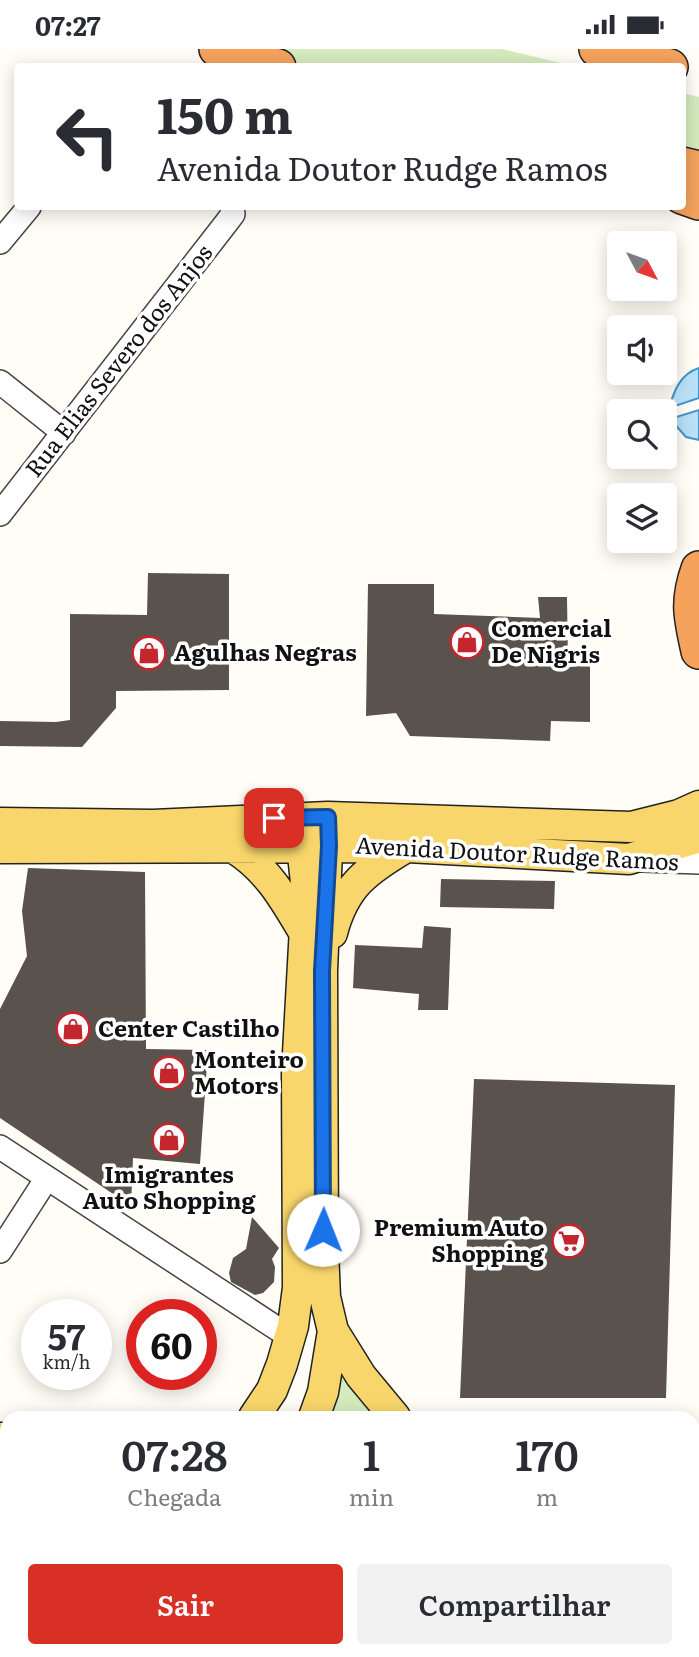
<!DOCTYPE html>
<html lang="pt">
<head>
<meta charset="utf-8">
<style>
  body { margin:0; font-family:Literata,serif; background:#f2f2f3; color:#2b2b33; height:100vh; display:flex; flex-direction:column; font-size:26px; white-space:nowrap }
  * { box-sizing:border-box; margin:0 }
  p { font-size:23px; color:#7c7c81 }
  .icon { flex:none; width:38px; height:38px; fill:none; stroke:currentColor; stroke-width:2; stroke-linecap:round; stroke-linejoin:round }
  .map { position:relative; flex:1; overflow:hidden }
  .panel { position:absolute; left:0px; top:1362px; width:700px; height:247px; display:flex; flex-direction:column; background:#fff; border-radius:21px 21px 0 0; box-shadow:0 4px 18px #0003 }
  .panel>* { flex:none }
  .top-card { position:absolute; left:14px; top:14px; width:672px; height:147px; border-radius:7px; box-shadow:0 4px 18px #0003; background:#fff; color:#2b2b33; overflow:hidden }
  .needle { width:46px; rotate:131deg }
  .controls { position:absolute; left:607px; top:182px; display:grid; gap:14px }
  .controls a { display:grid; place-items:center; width:70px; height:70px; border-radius:7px; background:#fff; box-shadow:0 4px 18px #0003; font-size:35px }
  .speed { position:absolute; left:21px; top:1250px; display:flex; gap:14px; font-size:35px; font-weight:700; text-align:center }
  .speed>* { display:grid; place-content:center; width:91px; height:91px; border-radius:50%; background:#fff; box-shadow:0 4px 18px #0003; line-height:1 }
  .speed small { font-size:18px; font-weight:400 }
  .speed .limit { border:10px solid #d22; background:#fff; color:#111 }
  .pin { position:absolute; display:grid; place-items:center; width:60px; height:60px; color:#fff; margin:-30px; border-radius:14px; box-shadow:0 4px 10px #0006 }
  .me { position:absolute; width:77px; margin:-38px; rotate:1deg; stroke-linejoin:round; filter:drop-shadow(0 0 5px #0008) }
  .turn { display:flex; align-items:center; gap:24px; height:147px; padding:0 28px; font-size:32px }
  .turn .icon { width:91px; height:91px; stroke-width:2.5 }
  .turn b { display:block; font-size:49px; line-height:60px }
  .eta { display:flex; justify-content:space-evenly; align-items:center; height:119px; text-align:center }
  .eta b { font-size:42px; font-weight:600; line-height:49px }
  .button { display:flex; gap:14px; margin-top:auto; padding:14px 28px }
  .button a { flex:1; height:80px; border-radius:7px; background:#d93025; color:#fff; font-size:28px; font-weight:600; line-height:80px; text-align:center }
  .button a+a { background:#f2f2f3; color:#2b2b33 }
  .status { display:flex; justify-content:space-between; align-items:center; height:49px; padding:0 35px; background:#fff; direction:ltr }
  .status svg { height:19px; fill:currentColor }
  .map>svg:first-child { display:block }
  .green { fill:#d5ebbd }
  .water { fill:#b9e0f7; stroke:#3f96cf; stroke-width:2 }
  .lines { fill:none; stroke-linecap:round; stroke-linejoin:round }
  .river { stroke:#b9e0f7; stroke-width:33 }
  .building { fill:#5a524d }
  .minor-casing { stroke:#444; stroke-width:26 }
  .major-casing { stroke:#222; stroke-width:33 }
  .highway-casing { stroke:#222; stroke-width:38 }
  .minor { stroke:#fff; stroke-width:23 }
  .major { stroke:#f9d66b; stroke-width:30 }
  .highway { stroke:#f5a25d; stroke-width:35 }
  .route-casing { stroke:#114b97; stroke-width:18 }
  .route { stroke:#1a73e8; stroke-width:12 }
  .labels { text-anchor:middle; stroke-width:7; stroke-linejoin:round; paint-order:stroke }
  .street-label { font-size:23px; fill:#111; stroke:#fff }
  .poi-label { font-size:23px; font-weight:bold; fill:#111; stroke:#fff; text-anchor:start }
</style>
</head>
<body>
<div class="status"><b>07:27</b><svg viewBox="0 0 49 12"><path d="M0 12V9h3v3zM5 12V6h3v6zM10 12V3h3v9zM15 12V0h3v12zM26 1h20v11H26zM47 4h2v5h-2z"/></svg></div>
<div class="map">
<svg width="699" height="1608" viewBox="0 0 699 1608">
  <rect width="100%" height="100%" fill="#fffdf5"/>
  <!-- green -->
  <path class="green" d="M243,0H502L574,17L312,18Z
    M682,44L699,48V109L683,105Z
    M338,1321L378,1368H323Z
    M177,1601H521L522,1608H180Z"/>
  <!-- water -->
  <path class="water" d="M699,319V349L669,359C674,342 680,325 699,319Z
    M699,361V391L686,388L670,370Z"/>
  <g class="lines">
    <!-- river -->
    <path class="river" d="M0,1443H7
      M693,1456H699"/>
  </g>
  <!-- building -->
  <path class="building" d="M148,524L229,525V641L116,642V659L82,698L0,697V672L56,673L70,671V565L147,566Z
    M368,535H434V565L540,569L538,548H567L568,618L590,616V673L551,672L550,692L410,687L396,664L366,667Z
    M28,819L145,823L146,1000L208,1001L200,1115L133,1109L131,1157L0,1069V960L27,907L22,862Z
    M441,830L555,832L554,860L440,858Z
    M424,877L451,879L448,961H418L419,945L353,939L355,896L422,899Z
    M474,1030L675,1036L666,1349H460Z
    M252,1168L279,1199L272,1210L275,1218L274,1233L263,1244L255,1246L231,1233L229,1224L233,1209L246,1200Z"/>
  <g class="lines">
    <defs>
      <path id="minor" d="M0,193L29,158
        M0,333L64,384
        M0,465L227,173L233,165L232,158
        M642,811L699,813
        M0,1098L290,1288
        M0,1202L47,1129"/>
      <path id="major" d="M0,774L153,776L328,768L631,778L679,766L699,757
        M328,778L322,922L323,1201L325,1248L333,1282L361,1327L395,1368
        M0,799L407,798L629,810L699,788
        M234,799C268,820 285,851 305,885
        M332,884C344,837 367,821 406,798
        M254,1368L272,1341L282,1315L293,1277L298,1239L297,1022L307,843L300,778
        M314,1368L323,1343L333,1282
        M0,1389H7
        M0,1483L7,1485
        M693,1494H699
        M0,1520L7,1524
        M693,1539L699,1537
        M120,1601L130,1608
        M549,1608V1601
        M578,1608L588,1601"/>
      <path id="highway" d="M217,0L278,18
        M597,0L670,18
        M682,116L699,120
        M682,147L699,153
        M699,520C687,554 692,569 699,602"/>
    </defs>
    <!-- minor casing -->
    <use href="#minor" class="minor-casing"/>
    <!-- major casing -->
    <use href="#major" class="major-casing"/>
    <!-- highway casing -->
    <use href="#highway" class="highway-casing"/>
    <!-- minor -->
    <use href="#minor" class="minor"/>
    <!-- major -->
    <use href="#major" class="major"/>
    <!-- highway -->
    <use href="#highway" class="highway"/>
  </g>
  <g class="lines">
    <defs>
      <path id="route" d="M274,769L328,768L329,797L322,922L323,1181"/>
    </defs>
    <!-- route casing -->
    <use href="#route" class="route-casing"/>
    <!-- route -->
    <use href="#route" class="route"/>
  </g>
  <!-- icons -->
  <defs>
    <symbol id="shop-ring" viewBox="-11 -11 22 22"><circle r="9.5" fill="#fff" stroke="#c4262e" stroke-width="1.5"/><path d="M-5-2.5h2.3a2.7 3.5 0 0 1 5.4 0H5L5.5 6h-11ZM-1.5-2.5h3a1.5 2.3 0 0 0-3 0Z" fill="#c4262e"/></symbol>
    <symbol id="supermarket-ring" viewBox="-11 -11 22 22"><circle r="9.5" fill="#fff" stroke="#c4262e" stroke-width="1.5"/><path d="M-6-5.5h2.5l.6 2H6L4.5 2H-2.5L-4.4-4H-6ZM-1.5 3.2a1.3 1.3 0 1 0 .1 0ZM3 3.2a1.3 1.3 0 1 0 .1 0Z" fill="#c4262e"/></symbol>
  </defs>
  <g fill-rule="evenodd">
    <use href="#shop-ring" x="448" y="574" width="38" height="38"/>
    <use href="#shop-ring" x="130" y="585" width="38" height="38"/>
    <use href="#shop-ring" x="54" y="961" width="38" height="38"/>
    <use href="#shop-ring" x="150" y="1005" width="38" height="38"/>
    <use href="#shop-ring" x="150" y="1072" width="38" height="38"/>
    <use href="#supermarket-ring" x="550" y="1173" width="38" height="38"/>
  </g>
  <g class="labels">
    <!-- street labels -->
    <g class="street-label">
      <text transform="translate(119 312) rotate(-52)" y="8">Rua Elias Severo dos Anjos</text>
      <text transform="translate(517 805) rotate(3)" y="8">Avenida Doutor Rudge Ramos</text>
    </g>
    <!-- poi labels -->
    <g class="poi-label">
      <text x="491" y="588">Comercial<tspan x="491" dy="26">De Nigris</tspan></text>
      <text x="174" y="612">Agulhas Negras</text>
      <text x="98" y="988">Center Castilho</text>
      <text x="194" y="1019">Monteiro<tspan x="194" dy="26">Motors</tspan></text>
      <text x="169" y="1134" text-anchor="middle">Imigrantes<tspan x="169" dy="26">Auto Shopping</tspan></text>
      <text x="544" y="1187" text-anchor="end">Premium Auto<tspan x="544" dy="26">Shopping</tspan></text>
    </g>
  </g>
</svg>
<div class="controls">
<a><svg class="needle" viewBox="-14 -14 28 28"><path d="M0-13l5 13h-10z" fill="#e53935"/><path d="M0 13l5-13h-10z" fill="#7c7c81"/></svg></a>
<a><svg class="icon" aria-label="sound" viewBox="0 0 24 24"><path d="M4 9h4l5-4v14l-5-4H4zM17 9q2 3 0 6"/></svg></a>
<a><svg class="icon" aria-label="search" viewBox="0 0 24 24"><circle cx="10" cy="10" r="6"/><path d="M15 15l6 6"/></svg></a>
<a><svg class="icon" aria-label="layers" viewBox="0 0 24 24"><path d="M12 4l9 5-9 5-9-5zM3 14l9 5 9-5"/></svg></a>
</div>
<div class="speed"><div>57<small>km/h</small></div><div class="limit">60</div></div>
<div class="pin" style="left:274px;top:769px;background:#d93025"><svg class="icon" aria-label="arrive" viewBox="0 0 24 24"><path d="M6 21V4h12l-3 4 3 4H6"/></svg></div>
<svg class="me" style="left:323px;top:1181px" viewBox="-20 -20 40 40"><circle r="19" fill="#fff"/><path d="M0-13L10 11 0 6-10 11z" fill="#1a73e8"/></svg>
<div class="top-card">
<div class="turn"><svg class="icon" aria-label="left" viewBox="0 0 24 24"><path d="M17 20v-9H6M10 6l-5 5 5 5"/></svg><div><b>150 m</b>Avenida Doutor Rudge Ramos</div></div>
</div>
<section class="panel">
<div class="eta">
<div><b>07:28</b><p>Chegada</p></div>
<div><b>1</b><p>min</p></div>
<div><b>170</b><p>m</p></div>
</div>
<div class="button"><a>Sair</a><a>Compartilhar</a></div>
</section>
</div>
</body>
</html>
